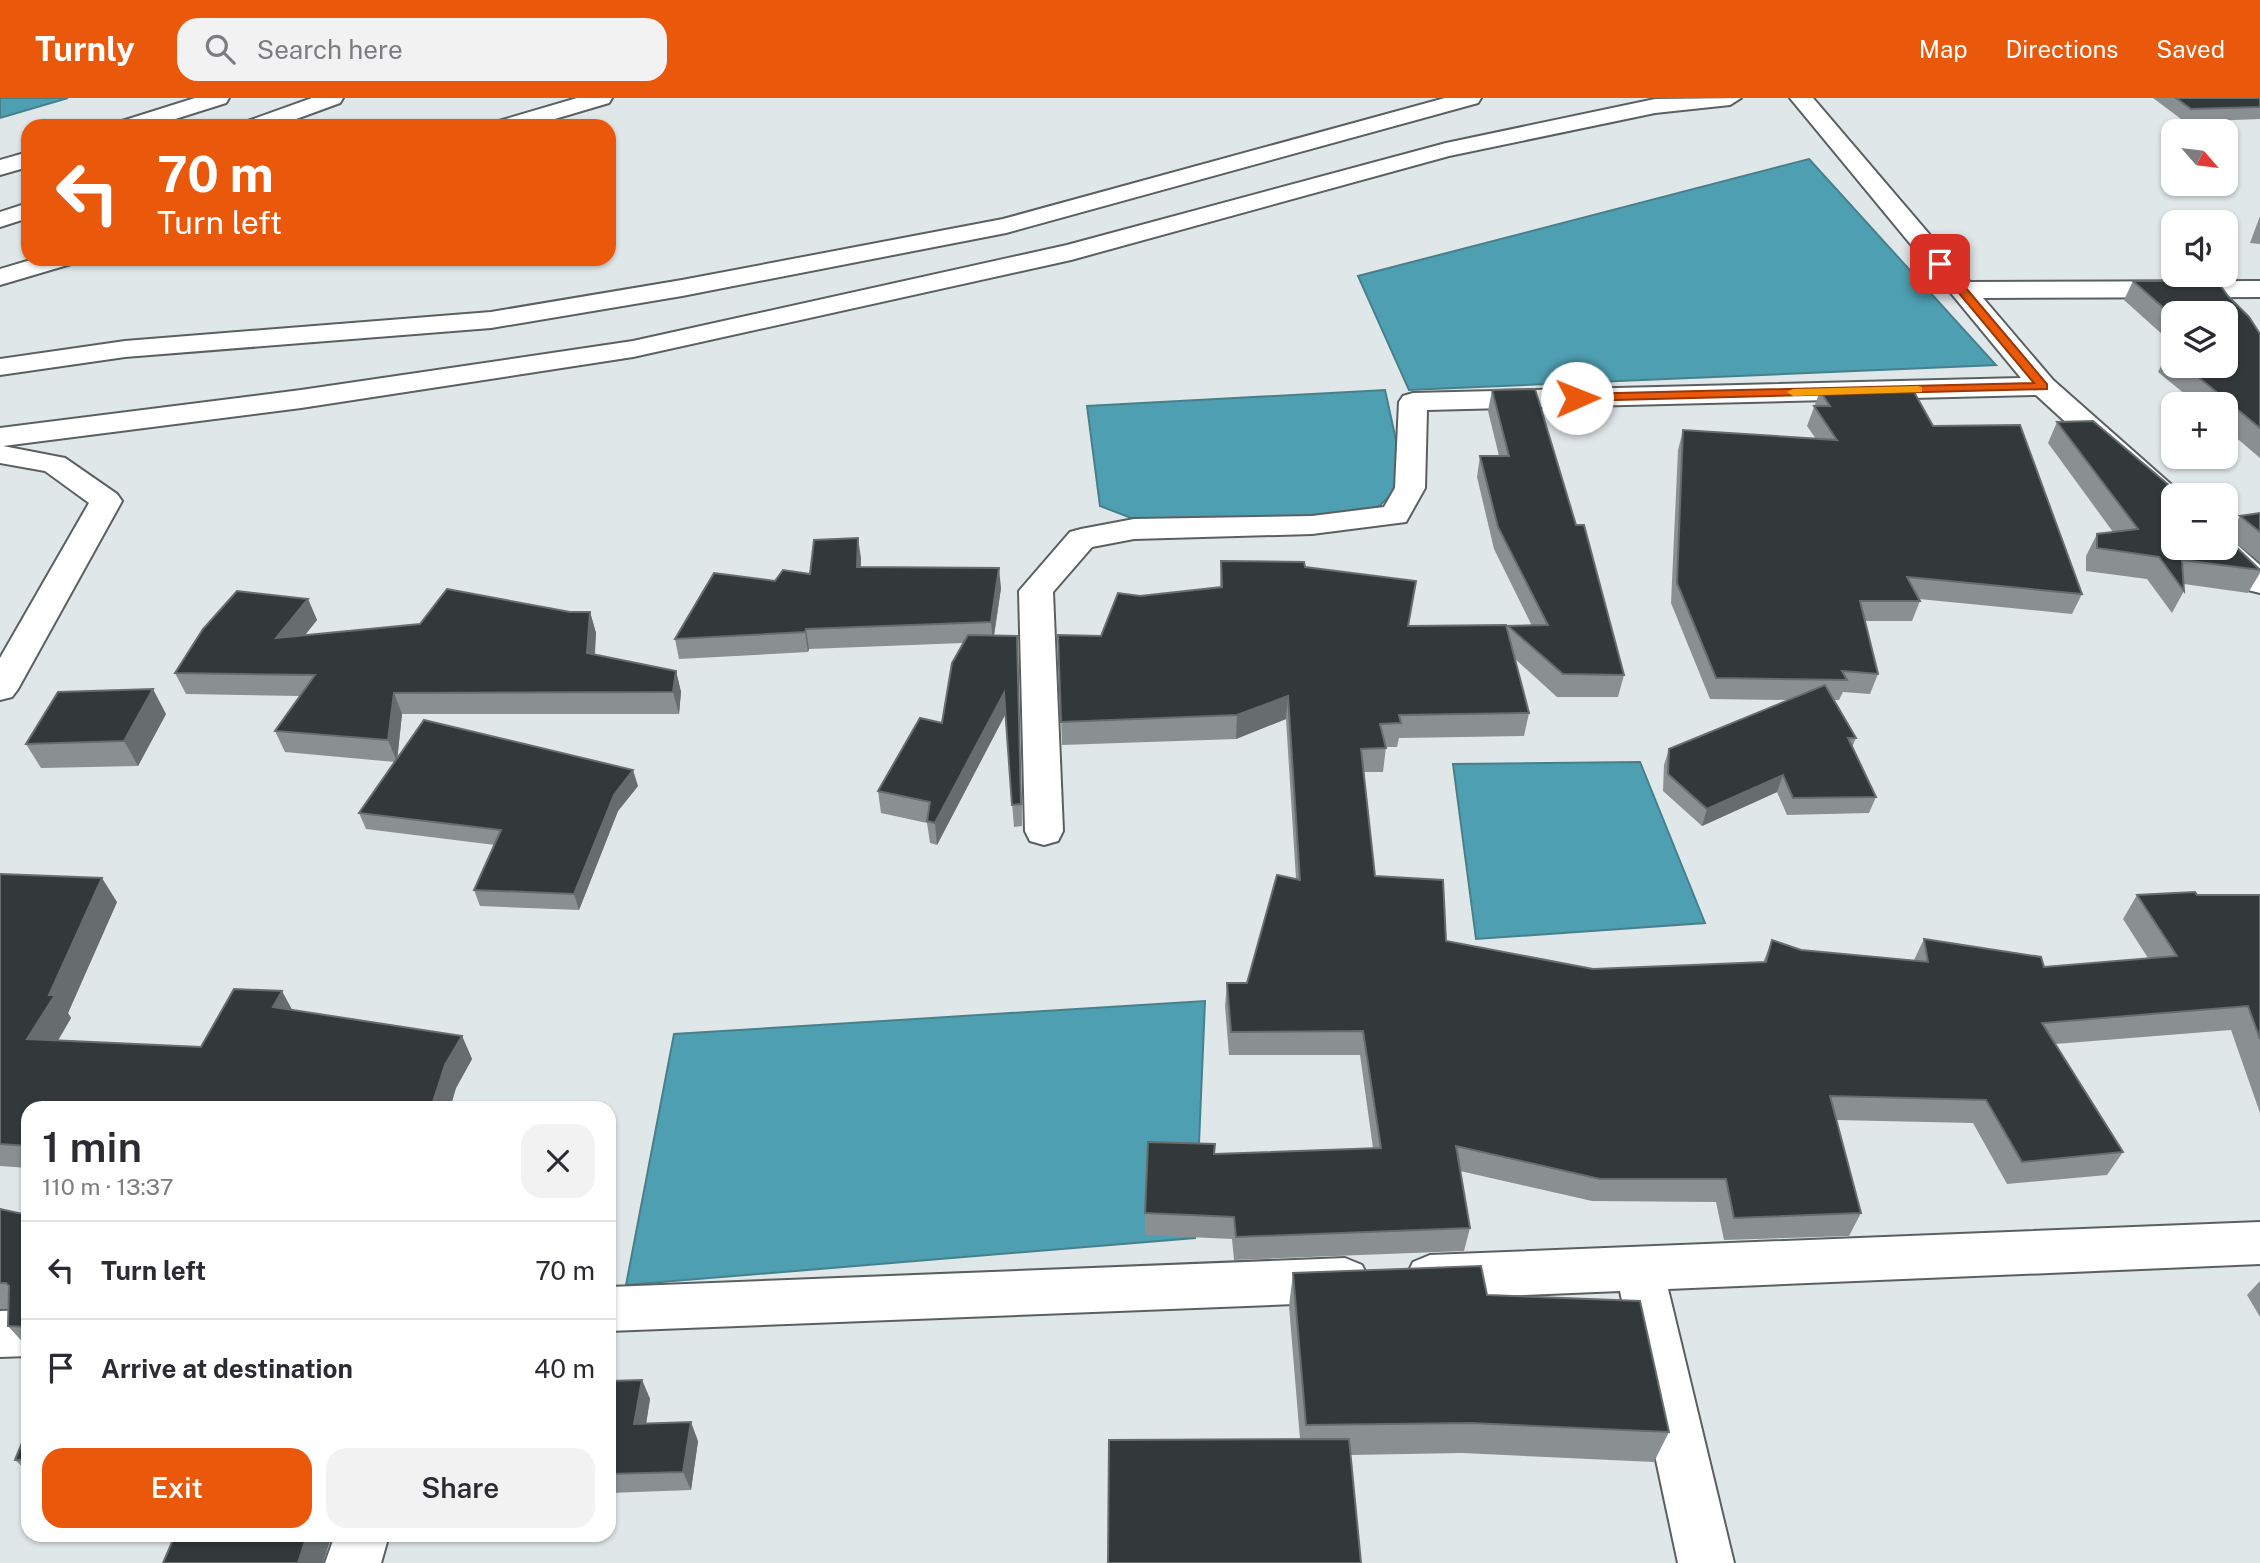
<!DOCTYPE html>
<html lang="en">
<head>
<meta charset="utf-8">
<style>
  body { margin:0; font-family:"Public Sans",sans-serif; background:#f2f2f3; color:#2b2b33; height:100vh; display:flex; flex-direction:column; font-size:26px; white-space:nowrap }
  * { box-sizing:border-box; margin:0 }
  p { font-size:23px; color:#7c7c81 }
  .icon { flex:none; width:38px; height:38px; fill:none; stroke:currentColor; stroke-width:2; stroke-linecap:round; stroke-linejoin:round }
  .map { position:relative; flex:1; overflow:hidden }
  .side { position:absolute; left:21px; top:1003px; width:595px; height:441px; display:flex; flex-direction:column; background:#fff; border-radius:21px; box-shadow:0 2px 5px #0004 }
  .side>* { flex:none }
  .hud { position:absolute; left:21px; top:21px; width:595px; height:147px; border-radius:21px; box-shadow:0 2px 5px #0004; background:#ea580c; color:#fff; overflow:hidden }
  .needle { width:46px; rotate:118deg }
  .controls { position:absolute; left:2161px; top:21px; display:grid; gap:14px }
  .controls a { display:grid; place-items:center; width:77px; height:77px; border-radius:14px; background:#fff; box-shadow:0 2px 5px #0004; font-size:35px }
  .pin { position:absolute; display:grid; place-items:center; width:60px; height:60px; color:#fff; margin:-30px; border-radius:14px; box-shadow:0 4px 10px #0006 }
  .me { position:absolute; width:77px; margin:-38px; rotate:89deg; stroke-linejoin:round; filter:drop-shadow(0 0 5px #0008) }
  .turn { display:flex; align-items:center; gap:24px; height:147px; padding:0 21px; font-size:32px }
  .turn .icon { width:91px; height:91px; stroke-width:2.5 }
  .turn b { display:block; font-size:49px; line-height:60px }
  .round { display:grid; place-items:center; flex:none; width:74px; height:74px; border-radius:21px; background:#f2f2f3 }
  .summary { display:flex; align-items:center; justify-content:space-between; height:119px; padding:0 21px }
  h1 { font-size:42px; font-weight:600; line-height:52px }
  .cta { display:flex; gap:14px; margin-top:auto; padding:14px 21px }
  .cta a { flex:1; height:80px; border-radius:21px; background:#ea580c; color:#fff; font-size:28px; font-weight:600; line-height:80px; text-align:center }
  .cta a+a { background:#f2f2f3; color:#2b2b33 }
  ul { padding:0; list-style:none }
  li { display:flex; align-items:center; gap:21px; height:98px; padding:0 21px; border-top:2px solid #e1e1e2 }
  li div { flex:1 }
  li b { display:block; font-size:26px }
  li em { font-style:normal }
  header { display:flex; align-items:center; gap:42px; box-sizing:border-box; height:98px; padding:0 35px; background:#ea580c; color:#fff }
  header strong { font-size:33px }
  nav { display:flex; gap:38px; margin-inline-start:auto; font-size:24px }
  .search { width:490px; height:63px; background:#f2f2f3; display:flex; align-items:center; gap:18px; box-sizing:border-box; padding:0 24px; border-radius:21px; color:#7c7c81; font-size:26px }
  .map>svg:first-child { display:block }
  .water { fill:#4f9fb2; stroke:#47808d; stroke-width:2 }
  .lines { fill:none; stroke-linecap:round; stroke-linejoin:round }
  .minor-casing { stroke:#5a6061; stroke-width:4 }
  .minor { fill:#fff; fill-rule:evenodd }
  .wall { fill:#8a9091 }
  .shaded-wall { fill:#676d6e }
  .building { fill:#33393a; stroke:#676d6e; stroke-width:2 }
  .route { fill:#ea580c; stroke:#983908; stroke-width:2 }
  .slow { fill:#f59e0b }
</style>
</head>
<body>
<header>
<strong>Turnly</strong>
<div class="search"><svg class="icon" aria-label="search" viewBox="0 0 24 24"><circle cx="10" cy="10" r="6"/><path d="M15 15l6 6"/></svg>Search here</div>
<nav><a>Map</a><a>Directions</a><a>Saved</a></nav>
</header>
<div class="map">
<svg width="2260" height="1465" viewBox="0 0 2260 1465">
  <rect width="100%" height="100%" fill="#e0e7e8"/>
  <!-- water -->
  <path class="water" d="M0,0H68L0,20Z
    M1809,61L1996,267L1409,292L1358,178Z
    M1385,292L1405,383L1368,419L1173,436L1100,408L1087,308Z
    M1640,664L1705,825L1476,841L1453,666Z
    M1205,903L1195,1140L626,1187L674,936Z"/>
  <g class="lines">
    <defs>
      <path id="minor" d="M195,0H229L226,5L153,28H119L122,23Z
        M312,0H343L340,5L277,28H245L248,23Z
        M577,0H612L609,5L531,28H496L499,23Z
        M1445,0H1481L1478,5L1006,135L682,198L491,230L125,259L0,277V261L125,243L491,214L682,182L1003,121Z
        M1741,0L1730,7L1655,15L1449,58L1071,162L633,259L301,310L3,348L65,360L117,396L122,403L18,591L12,599L0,602V560L89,405L45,373L0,365V330L301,292L633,243L1067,147L1446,45L1655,1Z
        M1790,0H1813L1970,184L2260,183V199L1983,200L2053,282L2183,397H2174V415L2163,413L2036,297L1427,312L1425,390L1406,424L1312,436L1134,441L1092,449L1053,494L1063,733L1058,743L1044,747L1030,743L1025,733L1019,493L1070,434L1081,431L1134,421L1312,418L1384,409L1395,390L1399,304L1403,298L1413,295L2021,280Z
        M28,54V69L0,77V62Z
        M28,105V120L0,129V114Z
        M34,161H75L71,166L0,187V171Z
        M2226,441L2233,443L2260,467V495L2248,492L2206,450H2226Z
        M2260,1124V1166L1668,1191L1734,1465H1678L1620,1193L1430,1201L1413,1194L1406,1179L1413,1164L1430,1157Z
        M1345,1160L1362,1167L1369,1182L1362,1197L1345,1204L609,1233V1189Z
        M28,1212V1258L0,1259V1213Z
        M335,1437H389L381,1465H325Z"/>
    </defs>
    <!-- minor casing -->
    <use href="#minor" class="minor-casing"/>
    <!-- minor -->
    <use href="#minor" class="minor"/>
  </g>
  <!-- wall -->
  <path class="wall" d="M2153,0H2260V21L2185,24Z
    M2260,118V146L2250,145Z
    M2133,183L2228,198L2260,236V360L2226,331V306H2197L2158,274L2168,254L2174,253V268H2226L2174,215V247L2124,202Z
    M1492,292L1576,427L1624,577L1618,599H1557L1514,560L1529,615L1524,638L1399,640L1397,649H1386L1383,674H1364L1375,778L1446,843L1593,871L1763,865L1772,842L1801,852L1914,862L1924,841L2044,869L2148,860L2123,821L2137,797H2260V1015L2231,932L2055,946L2123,1054L2107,1077L2007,1086L1973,1025L1836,1022L1861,1115L1849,1138L1724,1142L1716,1104L1592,1103L1460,1073L1470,1130L1464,1153L1234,1162L1232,1141L1145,1137V1115L1214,1056L1373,1050L1360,957H1229L1225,908L1227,885H1247L1296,781L1286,621L1236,641L1062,647L1058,537L1101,538L1140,498L1220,489L1221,463L1305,469L1409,528L1507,532L1508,528H1532L1494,451L1477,379L1480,358H1499L1488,313Z
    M1820,293L1933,328L2082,496L2072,516L1919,501L1920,503L1912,523H1865L1878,576L1870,596L1843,594L1839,602H1833L1856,640L1852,649L1876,699L1869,715L1787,717L1777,694L1702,728L1663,693L1664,667L1669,651L1789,602L1710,601L1671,505L1678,352L1683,332L1816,341L1807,328Z
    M2057,324L2174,397L2226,450V419L2236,425L2227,440L2260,471V475L2248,495L2184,486V493L2172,515L2147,481L2086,473V458L2097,436L2113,434L2048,345Z
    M2260,415V464L2228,439L2240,418Z
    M861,460V469L1001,490L994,538H1017L1022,728L1014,729L1005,617L937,747L930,745L927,725L881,715L878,693L942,625L963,545L809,551L808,554L679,561L675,541L775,483L810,476Z
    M308,501L317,522L305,537L570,514H590L596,535L595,557L676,573L681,594L679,616H402L397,661L638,688L618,713L579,812L480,808L474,792L495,747L366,731L359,715L395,664L285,654L275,633L300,598L186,596L175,575Z
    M166,616L138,668L41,670L26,646Z
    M0,776L117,804L68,915L71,920L58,943L201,949L292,912L462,938L472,961L456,990L450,1010H28V1070L0,1068Z
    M0,1111L28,1117V1250L8,1228V1211H0Z
    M1293,1175L1487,1197L1669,1334L1654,1364L1462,1355L1351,1357L1300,1341L1289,1208Z
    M2260,1183V1219L2247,1197Z
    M642,1282L650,1301L646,1326L698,1343L691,1392L609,1395V1283Z
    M28,1330V1374L15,1362Z"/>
  <!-- shaded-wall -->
  <path class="shaded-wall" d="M858,440L861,460L859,489L857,469Z
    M999,470L1001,490L993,544L991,524Z
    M308,501L317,522L286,561L276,540Z
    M590,514L596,535L593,576L587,555Z
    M806,531L809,551L808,554L805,534Z
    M1017,538L1018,560L1022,728L1021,706Z
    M676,573L681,594L679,616L673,594Z
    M153,591L166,616L138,668L124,643Z
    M394,595L402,616L397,664L388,642Z
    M1004,595L1005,617L937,747L935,725Z
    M1288,598L1286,621L1236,641L1237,617Z
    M633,672L638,688L618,713L579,812L574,796L614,697Z
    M1783,677L1777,694L1702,728L1707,711Z
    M102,780L117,804L68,915L71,920L44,965L27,941L49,897Z
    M282,893L295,917L273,909Z
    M462,938L472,961L456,990L450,1010H431L445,967Z
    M642,1282L650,1301L643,1345L634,1326Z
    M691,1324L698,1343L691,1392L683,1374Z
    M307,1437H332L323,1465H298Z"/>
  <!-- building -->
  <path class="building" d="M2176,0H2260V9L2191,11Z
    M2133,183H2217L2228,198L2249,219L2260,236V330L2185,268H2226V215H2174V219Z
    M2174,253V259L2168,254Z
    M1535,291L1576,427H1584L1624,577L1563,576L1508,528L1548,527L1498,429L1480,358H1509L1492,292Z
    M1820,293L1914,294L1933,328L2020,327L2082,496L1907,479L1920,503H1860L1878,576L1842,573L1847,582L1716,580L1677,485L1683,332L1837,342L1814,308H1830Z
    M2093,323L2177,394V397H2174V450H2226V439L2260,472L2182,462L2184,493L2159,459L2097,450V436L2138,431L2057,324Z
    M2260,415V434L2240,418Z
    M2236,417V425H2226V419Z
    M858,440L857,469L999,470L991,524L806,531L805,534L675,541L714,475L775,483L783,472L810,476L814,442Z
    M1221,463L1304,464L1305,469L1416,483L1408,528L1506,527L1529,615L1399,617L1401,625L1380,626L1386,650L1361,651L1375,778L1443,782L1446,843L1593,871L1766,864L1772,842L1801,852L1928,864L1924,841L2041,859L2044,869L2177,858L2137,797L2195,794L2197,797H2260V941L2248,908L2042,925L2123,1054L2022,1064L1986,1002L1830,998L1861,1115L1734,1120L1726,1081H1600L1456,1048L1470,1130L1236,1139L1234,1119L1145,1115L1148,1044L1215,1046L1214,1056L1381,1050L1363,933L1231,934L1227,885H1247L1277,777L1300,782L1288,598L1237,617L1061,624L1058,537L1101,538L1118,495L1140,498L1222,489Z
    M447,491L570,514H590L587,555L676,573L673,594L394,595L388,642L275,633L315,577L175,575L203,531L237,493L308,501L276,540L420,526Z
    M968,537L1017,538L1021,706L1012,707L1004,595L935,725L927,723L930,704L878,693L920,620L942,625L952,565Z
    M1825,587L1856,640H1848L1876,699L1793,700L1783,677L1707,711L1668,676L1669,651Z
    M153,591L124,643L26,646L58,594Z
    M424,622L633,672L614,697L574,796L474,792L501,732L359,715Z
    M0,776L102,780L49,897H55L27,941L201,949L234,891L282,893L273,909L462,938L445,967L431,1010H28V1048L0,1046Z
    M0,1111L28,1117V1229L8,1228L9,1188L6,1185H0Z
    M1481,1168L1487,1197L1640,1203L1669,1334L1471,1325L1306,1327L1293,1175Z
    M642,1282L634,1326L691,1324L683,1374L609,1376V1283Z
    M28,1330V1361L15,1362Z
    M1349,1341L1361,1465H1108L1109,1342Z
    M175,1437H307L298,1465H163Z"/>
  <!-- route -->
  <path class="route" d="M1937,164H1944L2047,286V291L1577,303L1571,300L1577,296L2034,285L1937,169Z"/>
  <!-- slow -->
  <path class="slow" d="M1918,288L1922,289V294L1793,298L1787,294L1793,291Z"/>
</svg>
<div class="controls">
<a><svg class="needle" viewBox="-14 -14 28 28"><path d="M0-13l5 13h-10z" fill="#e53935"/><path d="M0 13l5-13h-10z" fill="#7c7c81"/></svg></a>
<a><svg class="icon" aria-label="sound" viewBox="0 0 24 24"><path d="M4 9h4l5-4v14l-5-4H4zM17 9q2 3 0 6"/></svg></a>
<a><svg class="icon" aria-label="layers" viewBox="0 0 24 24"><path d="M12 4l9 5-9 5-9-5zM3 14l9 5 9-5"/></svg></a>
<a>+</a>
<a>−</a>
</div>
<div class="pin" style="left:1940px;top:166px;background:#d93025"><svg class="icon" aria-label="arrive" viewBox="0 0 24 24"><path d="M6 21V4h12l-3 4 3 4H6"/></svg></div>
<svg class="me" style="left:1577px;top:300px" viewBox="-20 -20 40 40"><circle r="19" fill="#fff"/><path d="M0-13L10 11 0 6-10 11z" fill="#ea580c"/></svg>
<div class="hud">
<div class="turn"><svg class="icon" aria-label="left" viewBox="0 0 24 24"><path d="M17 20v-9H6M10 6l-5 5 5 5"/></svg><div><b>70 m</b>Turn left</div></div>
</div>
<section class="side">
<div class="summary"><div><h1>1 min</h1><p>110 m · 13:37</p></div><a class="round"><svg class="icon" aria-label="close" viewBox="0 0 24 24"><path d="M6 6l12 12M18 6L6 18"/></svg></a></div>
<ul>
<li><svg class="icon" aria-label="left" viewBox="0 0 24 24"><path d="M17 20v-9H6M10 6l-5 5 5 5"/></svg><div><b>Turn left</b></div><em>70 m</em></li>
<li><svg class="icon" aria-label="arrive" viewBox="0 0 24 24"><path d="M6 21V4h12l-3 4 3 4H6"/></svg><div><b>Arrive at destination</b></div><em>40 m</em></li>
</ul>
<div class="cta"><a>Exit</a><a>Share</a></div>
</section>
</div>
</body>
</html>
